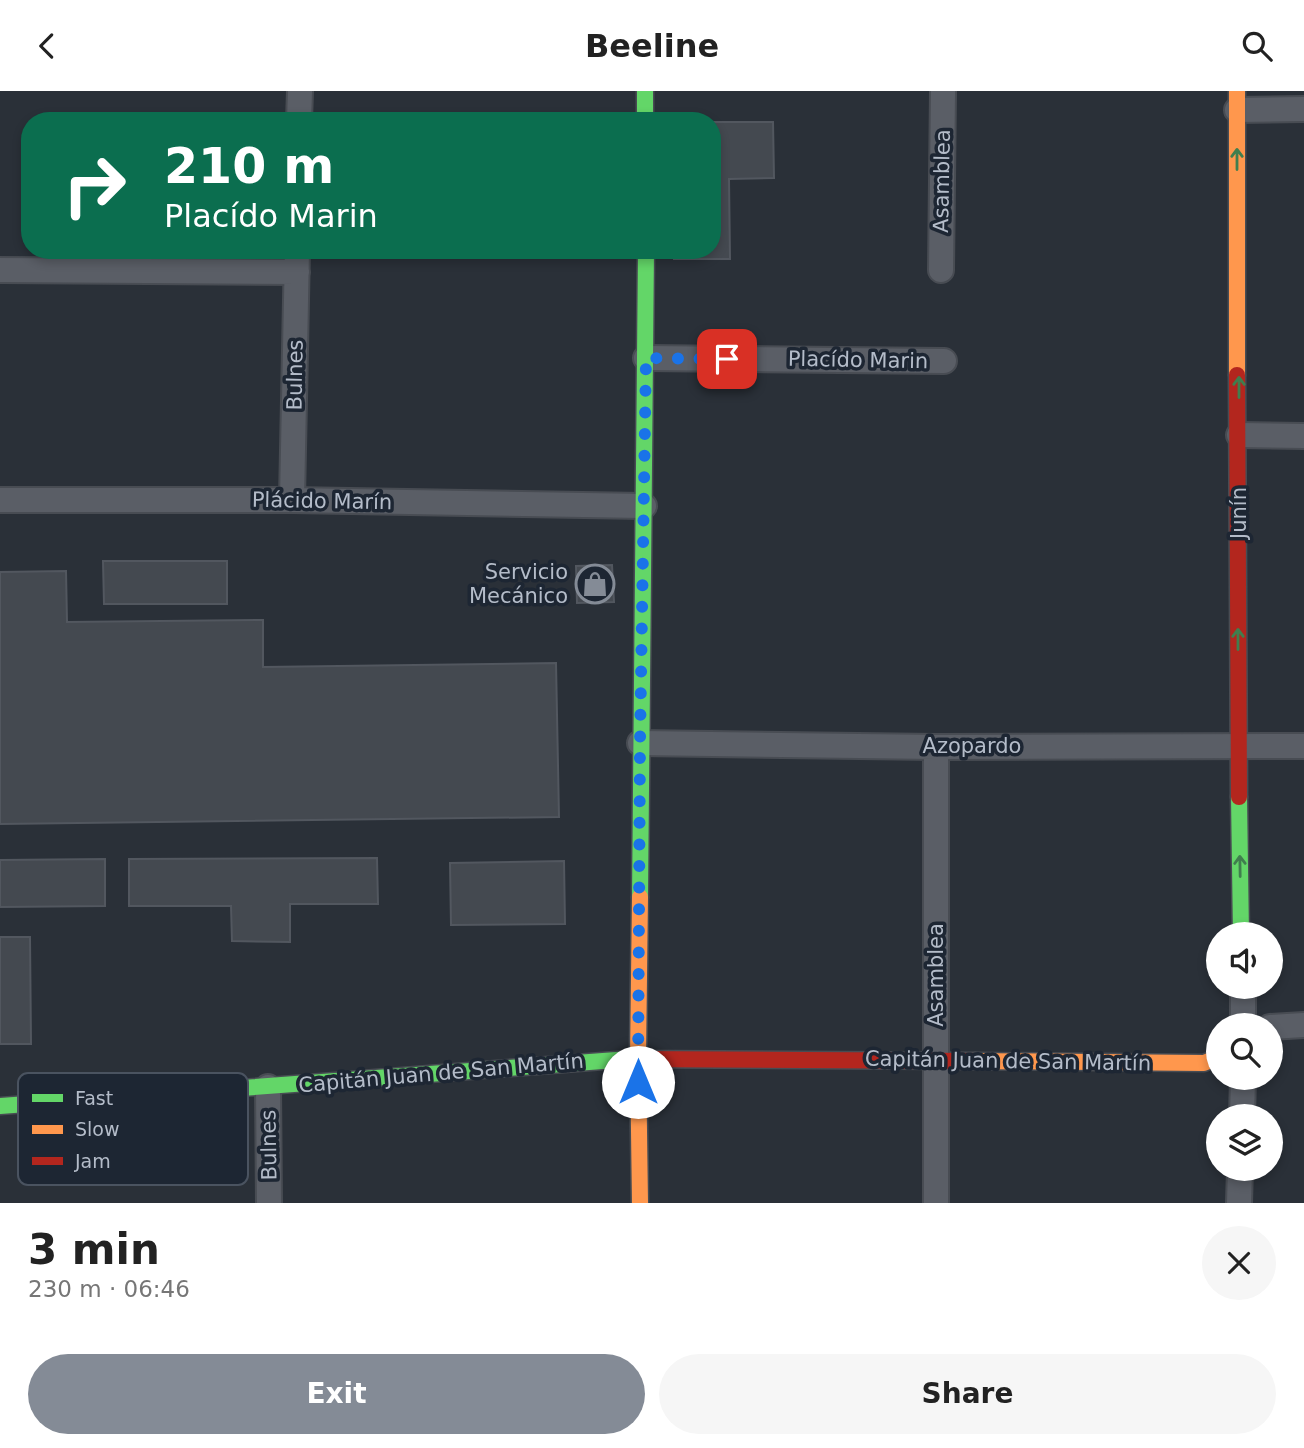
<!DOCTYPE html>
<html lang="en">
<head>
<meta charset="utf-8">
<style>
  body { margin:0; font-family:"DejaVu Sans",sans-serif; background:#f6f6f6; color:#222; height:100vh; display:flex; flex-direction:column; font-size:26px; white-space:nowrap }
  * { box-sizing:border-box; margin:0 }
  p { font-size:23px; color:#767676 }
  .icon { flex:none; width:38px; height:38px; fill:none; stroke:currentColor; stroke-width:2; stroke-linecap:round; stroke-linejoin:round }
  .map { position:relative; height:1112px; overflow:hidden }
  .side { display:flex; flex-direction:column; background:#fff; flex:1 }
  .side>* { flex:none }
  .top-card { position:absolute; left:21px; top:21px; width:700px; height:147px; border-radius:28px; box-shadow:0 4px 10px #0003; background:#0b6e4f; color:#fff; overflow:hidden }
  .buttons { position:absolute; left:1206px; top:831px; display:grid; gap:14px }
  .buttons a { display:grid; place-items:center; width:77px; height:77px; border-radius:50%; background:#fff; box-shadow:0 4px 10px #0003; font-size:35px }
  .pin { position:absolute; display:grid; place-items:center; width:60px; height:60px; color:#fff; margin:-30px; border-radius:14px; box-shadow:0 4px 10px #0006 }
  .me { position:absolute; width:77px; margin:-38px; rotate:0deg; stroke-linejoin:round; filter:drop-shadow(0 0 5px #0008) }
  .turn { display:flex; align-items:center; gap:24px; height:147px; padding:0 28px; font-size:32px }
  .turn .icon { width:91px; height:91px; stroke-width:2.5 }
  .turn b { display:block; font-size:49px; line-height:60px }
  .round { display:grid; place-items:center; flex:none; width:74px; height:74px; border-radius:37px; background:#f6f6f6 }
  .head { display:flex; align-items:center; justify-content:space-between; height:119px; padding:0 28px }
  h1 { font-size:42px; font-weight:700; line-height:52px }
  .primary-button { display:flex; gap:14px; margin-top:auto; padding:14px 28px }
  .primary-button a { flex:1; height:80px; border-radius:42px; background:#848b96; color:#fff; font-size:28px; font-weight:700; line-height:80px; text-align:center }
  .primary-button a+a { background:#f6f6f6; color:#222 }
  header { display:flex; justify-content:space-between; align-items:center; height:91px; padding:0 28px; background:#fff; font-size:32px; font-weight:700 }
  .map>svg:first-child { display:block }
  .building { fill:#444950; stroke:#52575f; stroke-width:2 }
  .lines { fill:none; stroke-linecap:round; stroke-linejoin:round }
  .street-casing { stroke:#484c53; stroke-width:28 }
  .fast-casing { stroke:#484c53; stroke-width:19 }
  .slow-casing { stroke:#484c53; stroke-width:19 }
  .jam-casing { stroke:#484c53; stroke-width:19 }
  .street { stroke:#5a5e66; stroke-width:24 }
  .fast { stroke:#63d668; stroke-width:16 }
  .slow { stroke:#ff974d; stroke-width:16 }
  .jam { stroke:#b3261e; stroke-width:16 }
  .oneway { stroke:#407e4e }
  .route { stroke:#1a73e8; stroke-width:12; stroke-dasharray:0 21.6 }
  .labels { text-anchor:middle; stroke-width:7; stroke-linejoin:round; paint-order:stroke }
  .street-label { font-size:21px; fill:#b4bcc9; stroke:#1d2633 }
  .poi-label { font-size:21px; fill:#b4bcc9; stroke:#1d2633; text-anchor:end }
  .key { fill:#1d2633; stroke:#4a5360; stroke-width:2 }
  .key-label { font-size:19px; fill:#b4bcc9 }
</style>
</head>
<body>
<header><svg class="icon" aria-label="back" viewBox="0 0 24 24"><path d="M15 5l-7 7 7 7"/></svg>Beeline<svg class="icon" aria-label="search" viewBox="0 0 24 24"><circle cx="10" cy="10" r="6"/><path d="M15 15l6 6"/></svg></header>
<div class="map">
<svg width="1304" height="1112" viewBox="0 0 1304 1112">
  <rect width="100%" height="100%" fill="#2a3038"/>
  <!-- building -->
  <path class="building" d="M712,31H773L774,87L729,88L730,168H674V159H712Z
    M103,470H227V513H104Z
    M612,474L614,511L577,512L576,475Z
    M66,480L67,531L263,529V576L556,572L559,726L0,733V481Z
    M377,767L378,813H290V851L232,850L231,815H129V768Z
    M105,768V815L0,816V769Z
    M564,770L565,833L451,834L450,772Z
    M0,846H30L31,953H0Z"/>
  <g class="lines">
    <defs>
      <path id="street" d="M1237,19L1304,18
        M299,30L300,0
        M0,179L297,181
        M941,179L943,0
        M646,267L944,270
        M1239,344L1304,345
        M0,409H292L644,415
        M292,409L297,159
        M640,652L936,656L1304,655
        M936,656V1112
        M1243,896V934
        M1270,936L1304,934
        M268,996L269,1112
        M1242,1026L1243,987
        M1239,1112L1240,1078"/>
      <path id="fast" d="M645,0V30
        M1239,706L1241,844
        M640,806L646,159
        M0,1015L630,968"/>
      <path id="slow" d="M1237,0V284
        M640,806L638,967L640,1112
        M975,970L1204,972L1218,966"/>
      <path id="jam" d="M1237,284L1239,706
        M630,968L975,970"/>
    </defs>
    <!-- street casing -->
    <use href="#street" class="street-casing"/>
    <!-- fast casing -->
    <use href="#fast" class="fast-casing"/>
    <!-- slow casing -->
    <use href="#slow" class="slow-casing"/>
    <!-- jam casing -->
    <use href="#jam" class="jam-casing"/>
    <!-- street -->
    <use href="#street" class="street"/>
    <!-- fast -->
    <use href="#fast" class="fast"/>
    <!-- slow -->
    <use href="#slow" class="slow"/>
    <!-- jam -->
    <use href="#jam" class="jam"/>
  </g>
  <!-- one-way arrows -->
  <defs><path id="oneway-shaft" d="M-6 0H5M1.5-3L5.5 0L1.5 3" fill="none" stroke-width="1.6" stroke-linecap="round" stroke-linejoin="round" transform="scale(1.75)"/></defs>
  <g class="oneway">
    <use href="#oneway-shaft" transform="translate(1237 68) rotate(-90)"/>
    <use href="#oneway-shaft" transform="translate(1239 296) rotate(-90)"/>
    <use href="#oneway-shaft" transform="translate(1238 548) rotate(-90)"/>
    <use href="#oneway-shaft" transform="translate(1240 775) rotate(-91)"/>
  </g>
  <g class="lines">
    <!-- route -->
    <path class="route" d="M638,991L640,652L646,267L727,268"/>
  </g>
  <!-- icons -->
  <defs>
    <symbol id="shop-ring" viewBox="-11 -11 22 22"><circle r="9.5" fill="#1d2633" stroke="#848b96" stroke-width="1.5"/><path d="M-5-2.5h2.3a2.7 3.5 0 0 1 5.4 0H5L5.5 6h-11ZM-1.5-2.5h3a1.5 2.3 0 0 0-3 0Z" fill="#848b96"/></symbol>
  </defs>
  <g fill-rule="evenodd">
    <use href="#shop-ring" x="573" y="471" width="44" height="44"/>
  </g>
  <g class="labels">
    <!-- street labels -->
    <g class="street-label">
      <text transform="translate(942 90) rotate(-89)" y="7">Asamblea</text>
      <text transform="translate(858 269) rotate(1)" y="7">Placído Marin</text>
      <text transform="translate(295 284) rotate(-89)" y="7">Bulnes</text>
      <text transform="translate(322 410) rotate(1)" y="7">Plácido Marín</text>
      <text transform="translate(1239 422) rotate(-90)" y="7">Junín</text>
      <text x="972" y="662">Azopardo</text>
      <text transform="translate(936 884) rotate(-90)" y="7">Asamblea</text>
      <text transform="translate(1008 970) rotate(1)" y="7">Capitán Juan de San Martín</text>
      <text transform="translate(441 982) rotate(-5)" y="7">Capitán Juan de San Martín</text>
      <text transform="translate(269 1054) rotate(-91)" y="7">Bulnes</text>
    </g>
    <!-- poi labels -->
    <g class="poi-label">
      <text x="568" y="488">Servicio<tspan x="568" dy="24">Mecánico</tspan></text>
    </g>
  </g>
  <!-- legend -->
  <rect x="18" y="982" width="230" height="112" rx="10" class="key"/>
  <rect x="32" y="1003" width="31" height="8" fill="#63d668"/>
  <rect x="32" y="1034" width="31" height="9" fill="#ff974d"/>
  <rect x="32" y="1066" width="31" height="8" fill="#b3261e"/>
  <g class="key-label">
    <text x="75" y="1014">Fast</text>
    <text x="75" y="1045">Slow</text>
    <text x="75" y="1077">Jam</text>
  </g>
</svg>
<div class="buttons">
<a><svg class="icon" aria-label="sound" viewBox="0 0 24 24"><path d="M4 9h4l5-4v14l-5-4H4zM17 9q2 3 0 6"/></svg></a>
<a><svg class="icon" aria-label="search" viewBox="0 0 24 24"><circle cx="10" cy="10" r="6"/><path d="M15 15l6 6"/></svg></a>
<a><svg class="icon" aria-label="layers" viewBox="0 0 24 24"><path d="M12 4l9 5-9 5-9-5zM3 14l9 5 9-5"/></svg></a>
</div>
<div class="pin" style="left:727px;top:268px;background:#d93025"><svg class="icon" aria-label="arrive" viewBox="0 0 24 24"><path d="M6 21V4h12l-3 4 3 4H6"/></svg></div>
<svg class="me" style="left:638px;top:991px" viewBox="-20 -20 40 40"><circle r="19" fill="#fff"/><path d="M0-13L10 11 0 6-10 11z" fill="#1a73e8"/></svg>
<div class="top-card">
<div class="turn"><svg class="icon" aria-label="right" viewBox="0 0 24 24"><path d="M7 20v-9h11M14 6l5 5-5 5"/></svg><div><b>210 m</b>Placído Marin</div></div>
</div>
</div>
<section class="side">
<div class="head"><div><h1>3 min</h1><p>230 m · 06:46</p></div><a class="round"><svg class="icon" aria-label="close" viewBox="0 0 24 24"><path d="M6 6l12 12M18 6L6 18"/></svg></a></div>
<div class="primary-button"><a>Exit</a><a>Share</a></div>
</section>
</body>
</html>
